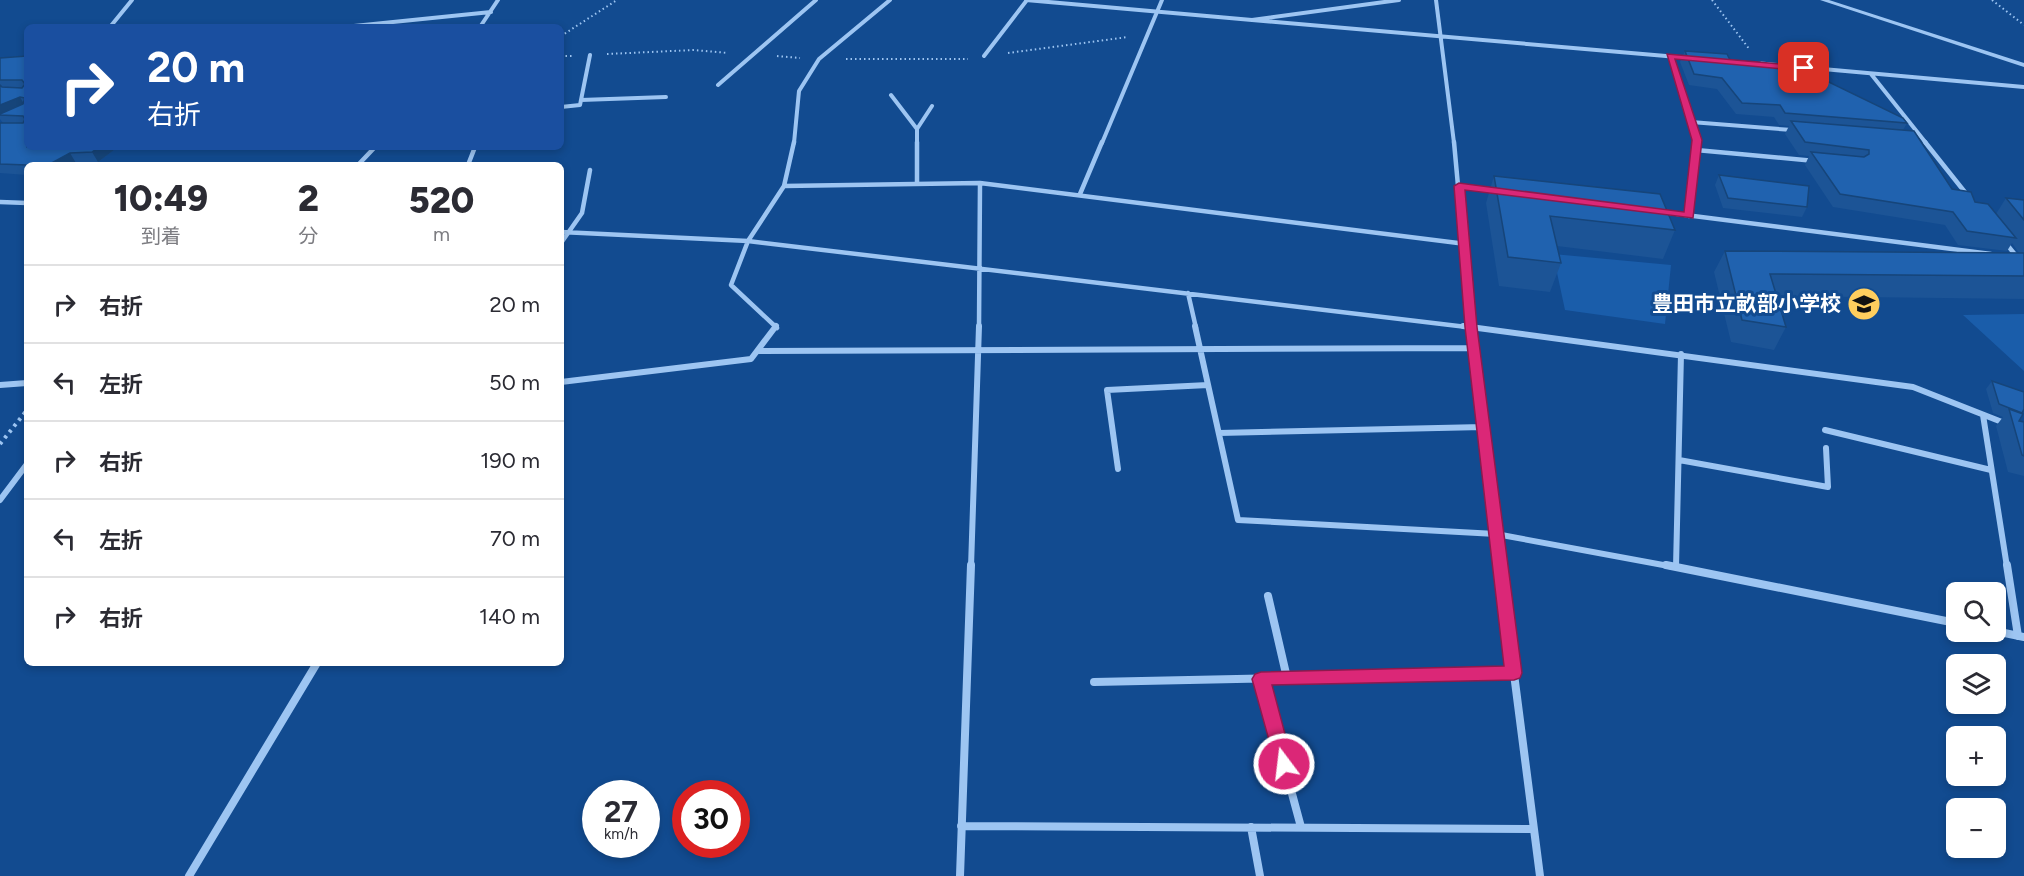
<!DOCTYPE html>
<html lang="ja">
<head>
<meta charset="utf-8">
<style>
  body { margin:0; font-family:Figtree,"Noto Sans JP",sans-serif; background:#f7f7f7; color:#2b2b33; height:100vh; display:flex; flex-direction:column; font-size:22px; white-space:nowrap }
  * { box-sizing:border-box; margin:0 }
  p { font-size:20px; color:#7c7c81 }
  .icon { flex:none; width:33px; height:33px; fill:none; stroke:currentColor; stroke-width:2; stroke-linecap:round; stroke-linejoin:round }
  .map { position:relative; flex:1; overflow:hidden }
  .panel { position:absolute; left:24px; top:162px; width:540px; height:504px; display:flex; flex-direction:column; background:#fff; border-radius:9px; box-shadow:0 3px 9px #0003 }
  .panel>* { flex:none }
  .hud { position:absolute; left:24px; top:24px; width:540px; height:126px; border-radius:9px; box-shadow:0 3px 9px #0003; background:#1a4fa0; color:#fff; overflow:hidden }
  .buttons { position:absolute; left:1946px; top:582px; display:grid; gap:12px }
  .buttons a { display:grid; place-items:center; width:60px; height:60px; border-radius:9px; background:#fff; box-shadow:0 3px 9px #0003; font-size:30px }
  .speed { position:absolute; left:582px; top:780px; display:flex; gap:12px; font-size:30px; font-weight:700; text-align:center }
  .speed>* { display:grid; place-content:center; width:78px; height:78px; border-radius:50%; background:#fff; box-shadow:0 3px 9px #0003; line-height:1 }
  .speed small { font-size:15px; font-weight:400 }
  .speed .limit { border:9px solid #d22; background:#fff; color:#111 }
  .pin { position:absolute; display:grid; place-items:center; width:51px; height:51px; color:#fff; margin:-26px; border-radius:12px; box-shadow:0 3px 9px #0006 }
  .me { position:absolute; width:66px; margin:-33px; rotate:345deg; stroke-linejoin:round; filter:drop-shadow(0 0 4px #0008) }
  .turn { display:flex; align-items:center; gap:21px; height:126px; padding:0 24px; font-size:27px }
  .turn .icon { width:78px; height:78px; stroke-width:2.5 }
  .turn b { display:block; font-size:42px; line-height:51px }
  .eta { display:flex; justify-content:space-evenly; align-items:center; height:102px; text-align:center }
  .eta b { font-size:36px; font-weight:800; line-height:42px }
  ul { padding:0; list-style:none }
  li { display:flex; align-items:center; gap:18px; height:78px; padding:0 24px; border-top:2px solid #e1e1e2 }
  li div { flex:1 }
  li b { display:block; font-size:22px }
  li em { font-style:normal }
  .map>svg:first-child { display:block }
  .green { fill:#1a5daa }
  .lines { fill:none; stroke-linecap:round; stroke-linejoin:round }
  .path-far1 { stroke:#9dc5f2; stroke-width:2; stroke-dasharray:1.5 3; stroke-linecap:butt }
  .path { stroke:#9dc5f2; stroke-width:4; stroke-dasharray:3 4.5; stroke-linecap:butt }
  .minor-far3 { stroke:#9dc5f2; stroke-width:4 }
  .minor-far2 { stroke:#9dc5f2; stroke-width:4.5 }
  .minor-far1 { stroke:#9dc5f2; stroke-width:6 }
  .minor { stroke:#9dc5f2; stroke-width:8 }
  .tertiary { fill:#9dc5f2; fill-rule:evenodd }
  .wall { fill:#1c5496 }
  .shaded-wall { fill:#16457a }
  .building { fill:#2062af; stroke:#16457a; stroke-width:1.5 }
  .route { fill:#db2777; stroke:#8e194d; stroke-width:1.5 }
  .labels { text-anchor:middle; stroke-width:6; stroke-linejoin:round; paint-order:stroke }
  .poi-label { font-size:21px; font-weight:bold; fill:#fff; stroke:#124b90; text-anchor:end }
</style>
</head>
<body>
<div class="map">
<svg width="2024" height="876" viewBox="0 0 2024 876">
  <rect width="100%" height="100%" fill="#124b90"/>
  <!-- green -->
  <path class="green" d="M1553,254L1671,265L1665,324L1565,310Z
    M2024,314V371L1963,315Z"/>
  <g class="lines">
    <!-- path-far1 -->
    <path class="path-far1" d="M1712,0L1750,50
      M1992,0L2024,25
      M561,36L617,0
      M1008,53L1128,37
      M607,54L694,50L728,53
      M561,56H572
      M777,56L800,58
      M846,59H968"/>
    <!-- path -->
    <path class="path" d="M0,444L27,410"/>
    <!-- minor-far3 -->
    <path class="minor-far3" d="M1026,0L1252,20L1399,0
      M1436,0L1454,143
      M1252,20L1689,58
      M110,27L132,0
      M344,27L491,12
      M480,27L498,0
      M984,56L1027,0
      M1670,56L1697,143
      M1756,63L2024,87
      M1871,74L1926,143
      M718,85L816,0
      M891,95L917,129V143
      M581,100L666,97
      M561,107L580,105L590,55
      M1691,122L1792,130
      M917,129L932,106
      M794,143L799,91L819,59L890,0
      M1102,143L1162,0"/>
    <!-- minor-far2 -->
    <path class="minor-far2" d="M917,142V184
      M1454,142L1471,328
      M1925,142L1968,196
      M1696,150L1815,161
      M358,165L375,147
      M468,165L475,147
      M784,186L980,183
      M1459,186L1497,191
      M1080,194L1102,142
      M0,202L27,203
      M1662,212L1991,254
      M1689,216L1697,142
      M561,232L748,241L1475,328
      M2004,241L2017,257
      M561,243L582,213L590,170
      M1188,293L1196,328
      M777,328L731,285L748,241L784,186L794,142
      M979,328L980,183L1466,244"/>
    <!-- minor-far1 -->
    <path class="minor-far1" d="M1195,326L1238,520L1496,534L1674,567
      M1463,326L1913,387L2007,424
      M1471,326L1500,567
      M758,351L1474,348
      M561,382L751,359L776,326
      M0,385L27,383
      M1983,415L2007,567
      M1825,430L1991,470
      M1219,433L1483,427
      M1679,460L1828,487L1826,448
      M1118,469L1107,390L1208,385
      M0,500L27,464
      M971,567L979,326
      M1676,567L1681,354"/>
    <!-- minor -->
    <path class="minor" d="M1500,565L1540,876
      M1666,565L1956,623
      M2007,565L2018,636
      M1268,596L1287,678
      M1995,631L2024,637
      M1261,679L1301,827
      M1094,682L1514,673
      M961,826L1534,829
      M1251,827L1260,876
      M189,876L317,663
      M960,876L971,565"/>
    <!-- tertiary -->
    <path class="tertiary" d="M1820,0H1829L2024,63V67Z"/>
  </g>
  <!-- wall -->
  <path class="wall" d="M1685,51L1763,66L1907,123L1903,130L1952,189L1996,214L2006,198L2024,200V299L1776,296L1786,327L1774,350L1731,342L1714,272L1725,251L2019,253L2012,243L2007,251L1958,245L1945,225L1833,207L1805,165L1809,156L1799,155L1785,134L1789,126L1779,125L1774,117L1736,114L1717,89L1689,85L1680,62Z
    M27,56V147H118L98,162L76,163L72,165H27V175L0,173V123H3L0,119V58Z
    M1719,175L1807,207L1802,217L1723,208L1715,185Z
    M1494,176L1675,230L1663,259L1557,246L1561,263L1550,292L1499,286L1486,203Z
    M1992,381L2021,414L2019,421L2024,422V476L2008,472L1996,426L2003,417L1993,413L1986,389Z"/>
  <!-- shaded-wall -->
  <path class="shaded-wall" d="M20,97L25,106L0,115V105Z
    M99,147H118L98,162L92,152Z
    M70,153L76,163L72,165H48Z"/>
  <!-- building -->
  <path class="building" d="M1685,51L1727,54L1730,60L1760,62L1763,66L1800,68L1903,118L1907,123L1785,113L1780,105L1742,103L1722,78L1694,74Z
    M27,56V147H99L92,152L70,153L48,165H27L0,164V123H23L25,119L23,116L0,115V114L23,104L25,98L20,97L0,105V85L2,87L22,88L25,84L22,80H0V58Z
    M1791,121L1914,131L1952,189L1971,192L1975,202L1988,204L2016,238L1967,231L1953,212L1840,194L1811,152L1864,157L1869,154V150L1805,142Z
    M1719,175L1809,186L1807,207L1728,198Z
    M1494,176L1660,194L1675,230L1550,216L1561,263L1508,257Z
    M2006,198L2024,200V220Z
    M1725,251L2024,253V276L1770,274L1786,327L1742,320Z
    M1992,381L2024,392V409L2022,413L1999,404Z
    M2009,409L2023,414L2019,421L2024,422V456L2022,455Z"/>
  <!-- route -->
  <path class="route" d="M1667,54L1804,66L1808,68L1804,71L1675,59L1702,140L1693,218L1465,190L1477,327L1522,673L1520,678L1514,680L1272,685L1293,764L1290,769L1284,772L1277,769L1252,679L1255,674L1261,672L1504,666L1465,327L1454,186L1459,183L1684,212L1692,140Z"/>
  <!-- icons -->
  <defs>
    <symbol id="school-disc" viewBox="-11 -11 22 22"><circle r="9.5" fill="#ffce5e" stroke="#124b90"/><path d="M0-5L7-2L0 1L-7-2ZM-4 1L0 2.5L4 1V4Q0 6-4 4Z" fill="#111"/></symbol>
  </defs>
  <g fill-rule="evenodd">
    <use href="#school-disc" x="1845" y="285" width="38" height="38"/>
  </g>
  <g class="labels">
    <!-- poi labels -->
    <g class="poi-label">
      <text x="1841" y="311">豊田市立畝部小学校</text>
    </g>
  </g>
</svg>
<div class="buttons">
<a><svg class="icon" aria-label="search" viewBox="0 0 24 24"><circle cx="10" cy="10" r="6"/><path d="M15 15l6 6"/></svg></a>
<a><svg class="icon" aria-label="layers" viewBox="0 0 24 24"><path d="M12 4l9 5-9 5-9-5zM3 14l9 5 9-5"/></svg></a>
<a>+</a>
<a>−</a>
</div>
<div class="speed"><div>27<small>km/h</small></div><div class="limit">30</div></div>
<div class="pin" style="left:1804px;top:68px;background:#d93025"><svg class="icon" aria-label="arrive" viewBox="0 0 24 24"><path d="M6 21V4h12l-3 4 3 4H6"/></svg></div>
<svg class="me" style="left:1284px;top:764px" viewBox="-20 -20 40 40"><circle r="17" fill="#db2777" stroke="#fff" stroke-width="3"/><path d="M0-11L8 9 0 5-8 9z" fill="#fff"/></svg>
<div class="hud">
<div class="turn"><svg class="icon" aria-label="right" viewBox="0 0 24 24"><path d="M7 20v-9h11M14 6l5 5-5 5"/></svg><div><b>20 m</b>右折</div></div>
</div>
<section class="panel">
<div class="eta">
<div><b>10:49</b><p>到着</p></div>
<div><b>2</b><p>分</p></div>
<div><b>520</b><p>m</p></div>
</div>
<ul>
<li><svg class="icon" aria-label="right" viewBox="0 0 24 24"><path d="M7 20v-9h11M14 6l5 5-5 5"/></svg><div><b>右折</b></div><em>20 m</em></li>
<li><svg class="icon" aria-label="left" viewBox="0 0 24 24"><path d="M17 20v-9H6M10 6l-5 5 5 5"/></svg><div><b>左折</b></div><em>50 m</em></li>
<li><svg class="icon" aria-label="right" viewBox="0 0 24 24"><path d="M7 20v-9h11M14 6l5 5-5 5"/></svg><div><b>右折</b></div><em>190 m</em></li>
<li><svg class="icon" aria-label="left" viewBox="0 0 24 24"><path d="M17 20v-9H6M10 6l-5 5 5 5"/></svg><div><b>左折</b></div><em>70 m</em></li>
<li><svg class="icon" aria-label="right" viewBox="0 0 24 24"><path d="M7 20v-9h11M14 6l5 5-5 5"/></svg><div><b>右折</b></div><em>140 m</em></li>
</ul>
</section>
</div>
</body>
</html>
